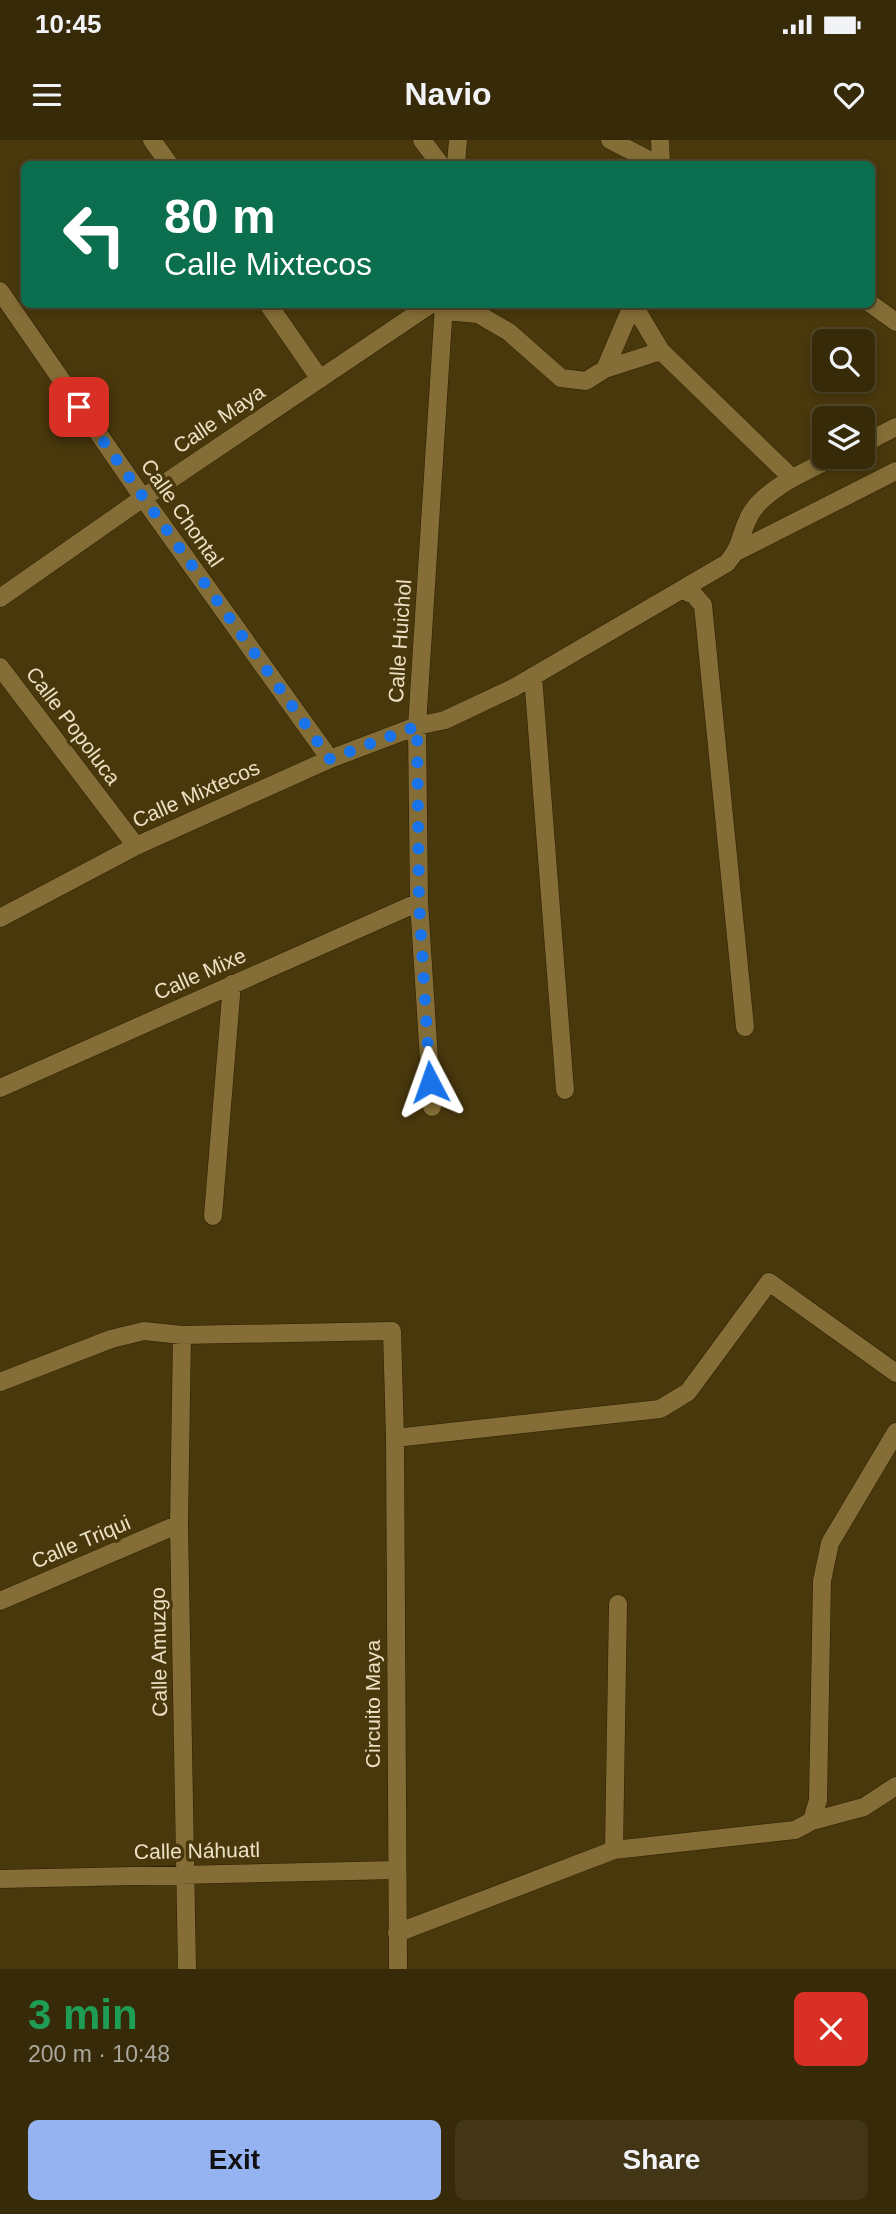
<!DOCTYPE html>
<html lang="en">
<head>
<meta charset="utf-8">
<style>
  body { margin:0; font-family:Arial,sans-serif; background:#423617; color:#f1f3f6; height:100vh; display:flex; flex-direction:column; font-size:26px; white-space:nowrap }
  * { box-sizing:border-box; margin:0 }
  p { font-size:23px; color:#aaa79c }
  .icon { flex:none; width:38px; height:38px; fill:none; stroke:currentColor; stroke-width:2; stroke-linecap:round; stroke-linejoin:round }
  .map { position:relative; height:1829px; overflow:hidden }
  .side { display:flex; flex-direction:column; background:#372a09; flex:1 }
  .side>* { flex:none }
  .top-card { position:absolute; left:21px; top:21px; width:854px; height:147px; border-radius:10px; box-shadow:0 4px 10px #0003,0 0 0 2px #51462a; background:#0b6e4f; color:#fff; overflow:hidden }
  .fabs { position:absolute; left:812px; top:189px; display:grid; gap:14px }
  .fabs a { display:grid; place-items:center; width:63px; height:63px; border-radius:10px; background:#372a09; box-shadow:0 4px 10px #0003,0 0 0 2px #51462a; font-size:35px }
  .pin { position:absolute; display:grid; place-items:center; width:60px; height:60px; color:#fff; margin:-30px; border-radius:14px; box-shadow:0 4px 10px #0006 }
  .me { position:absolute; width:77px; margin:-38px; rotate:356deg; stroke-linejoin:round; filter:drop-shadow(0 0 5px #0008) }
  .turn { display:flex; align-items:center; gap:24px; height:147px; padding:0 28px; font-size:32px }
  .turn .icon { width:91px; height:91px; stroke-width:2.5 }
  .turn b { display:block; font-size:49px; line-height:60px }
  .round { display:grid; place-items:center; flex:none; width:74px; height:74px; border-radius:10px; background:#423617 }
  .overview { display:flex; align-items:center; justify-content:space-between; height:119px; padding:0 28px }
  h1 { font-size:42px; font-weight:700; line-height:52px; color:#1e9e55 }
  .cta { display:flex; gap:14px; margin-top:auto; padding:14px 28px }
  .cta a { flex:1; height:80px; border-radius:10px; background:#95b2f1; color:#111; font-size:28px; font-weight:700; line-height:80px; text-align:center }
  .cta a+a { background:#423617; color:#f1f3f6 }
  .status { display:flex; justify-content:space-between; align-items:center; height:49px; padding:0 35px; background:#372a09; direction:ltr }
  .status svg { height:19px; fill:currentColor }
  header { display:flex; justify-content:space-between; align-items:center; height:91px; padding:0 28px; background:#372a09; font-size:32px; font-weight:700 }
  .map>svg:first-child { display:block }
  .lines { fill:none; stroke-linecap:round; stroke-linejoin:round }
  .street-casing { stroke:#2c2003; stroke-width:19 }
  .street { stroke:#846d36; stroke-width:18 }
  .route { stroke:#1a73e8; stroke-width:12; stroke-dasharray:0 21.6 }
  .labels { text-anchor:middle; stroke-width:7; stroke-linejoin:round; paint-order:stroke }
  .street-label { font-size:21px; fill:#ece0c4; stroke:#49380c }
</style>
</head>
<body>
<div class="status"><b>10:45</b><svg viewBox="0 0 49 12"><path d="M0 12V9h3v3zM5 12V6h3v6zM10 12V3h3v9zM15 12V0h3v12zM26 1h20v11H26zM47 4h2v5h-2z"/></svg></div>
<header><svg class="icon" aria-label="menu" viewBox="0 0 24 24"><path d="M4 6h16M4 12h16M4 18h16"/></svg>Navio<svg class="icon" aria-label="heart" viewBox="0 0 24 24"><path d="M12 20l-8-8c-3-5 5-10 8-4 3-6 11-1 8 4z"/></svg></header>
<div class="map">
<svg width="896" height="1829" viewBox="0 0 896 1829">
  <rect width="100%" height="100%" fill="#49380c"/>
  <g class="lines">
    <defs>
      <path id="street" d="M152,0L169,24
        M422,0L440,24
        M610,0L657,24
        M660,0L661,24
        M456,24L458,0
        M0,151L143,358L330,619
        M268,164L320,239
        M633,164L661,211L792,338
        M871,164L896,182
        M444,171L478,174L509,192L561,238L586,241L605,229L632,166
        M605,229L661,211
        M863,304L896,287
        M738,411L896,331
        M682,450L694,455L703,465L745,887
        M0,458L143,358L431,164
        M0,527L136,706
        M533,536L565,950
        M0,778L136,706L330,619L417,586L445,580L515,547L727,423C742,405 739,398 748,379C760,350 809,330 835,317
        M0,948L419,762
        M432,967L419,762L417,586L444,164
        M213,1076L232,844
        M182,1195L179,1384L187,1829
        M0,1242L111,1199L144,1191L182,1195L392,1191L395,1298L398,1829
        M395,1298L660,1269L688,1252L769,1142L896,1233
        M0,1461L179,1384
        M812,1681L864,1667L896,1646
        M614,1710L618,1464
        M0,1739L396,1730
        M397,1793L614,1710L795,1690L812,1681L818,1660L822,1441L830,1403L896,1292"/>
    </defs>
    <!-- street casing -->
    <use href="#street" class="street-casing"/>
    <!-- street -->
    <use href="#street" class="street"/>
  </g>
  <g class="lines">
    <!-- route -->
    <path class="route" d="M79,267L330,619L417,586L419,762L430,942"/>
  </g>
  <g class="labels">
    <!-- street labels -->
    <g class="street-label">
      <text transform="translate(219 279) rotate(-34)" y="7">Calle Maya</text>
      <text transform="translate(182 373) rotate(55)" y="7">Calle Chontal</text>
      <text transform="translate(400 501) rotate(-86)" y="7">Calle Huichol</text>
      <text transform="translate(73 586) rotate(53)" y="7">Calle Popoluca</text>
      <text transform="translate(196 654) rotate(-24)" y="7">Calle Mixtecos</text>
      <text transform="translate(200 834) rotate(-24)" y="7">Calle Mixe</text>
      <text transform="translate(81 1402) rotate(-23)" y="7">Calle Triqui</text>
      <text transform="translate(159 1512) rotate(-91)" y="7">Calle Amuzgo</text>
      <text transform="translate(373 1564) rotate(-90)" y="7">Circuito Maya</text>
      <text transform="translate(197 1711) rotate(-1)" y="7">Calle Náhuatl</text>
    </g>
  </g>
</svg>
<div class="fabs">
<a><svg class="icon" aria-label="search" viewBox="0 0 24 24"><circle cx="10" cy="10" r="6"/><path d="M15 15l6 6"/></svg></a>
<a><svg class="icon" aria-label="layers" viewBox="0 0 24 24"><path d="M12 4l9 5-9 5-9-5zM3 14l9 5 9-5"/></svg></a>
</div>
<div class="pin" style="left:79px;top:267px;background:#d93025"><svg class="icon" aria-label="arrive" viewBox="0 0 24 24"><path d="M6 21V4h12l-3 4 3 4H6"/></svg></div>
<svg class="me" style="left:430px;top:942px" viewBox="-20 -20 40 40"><path d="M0-17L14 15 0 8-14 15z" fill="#1a73e8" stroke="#fff" stroke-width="4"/></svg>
<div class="top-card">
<div class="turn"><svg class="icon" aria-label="left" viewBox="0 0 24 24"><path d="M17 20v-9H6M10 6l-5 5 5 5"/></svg><div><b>80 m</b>Calle Mixtecos</div></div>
</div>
</div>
<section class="side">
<div class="overview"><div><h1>3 min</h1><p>200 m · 10:48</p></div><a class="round" style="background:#d93025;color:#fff"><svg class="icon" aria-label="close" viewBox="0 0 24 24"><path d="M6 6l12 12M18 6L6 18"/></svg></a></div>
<div class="cta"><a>Exit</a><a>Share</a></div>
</section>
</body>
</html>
